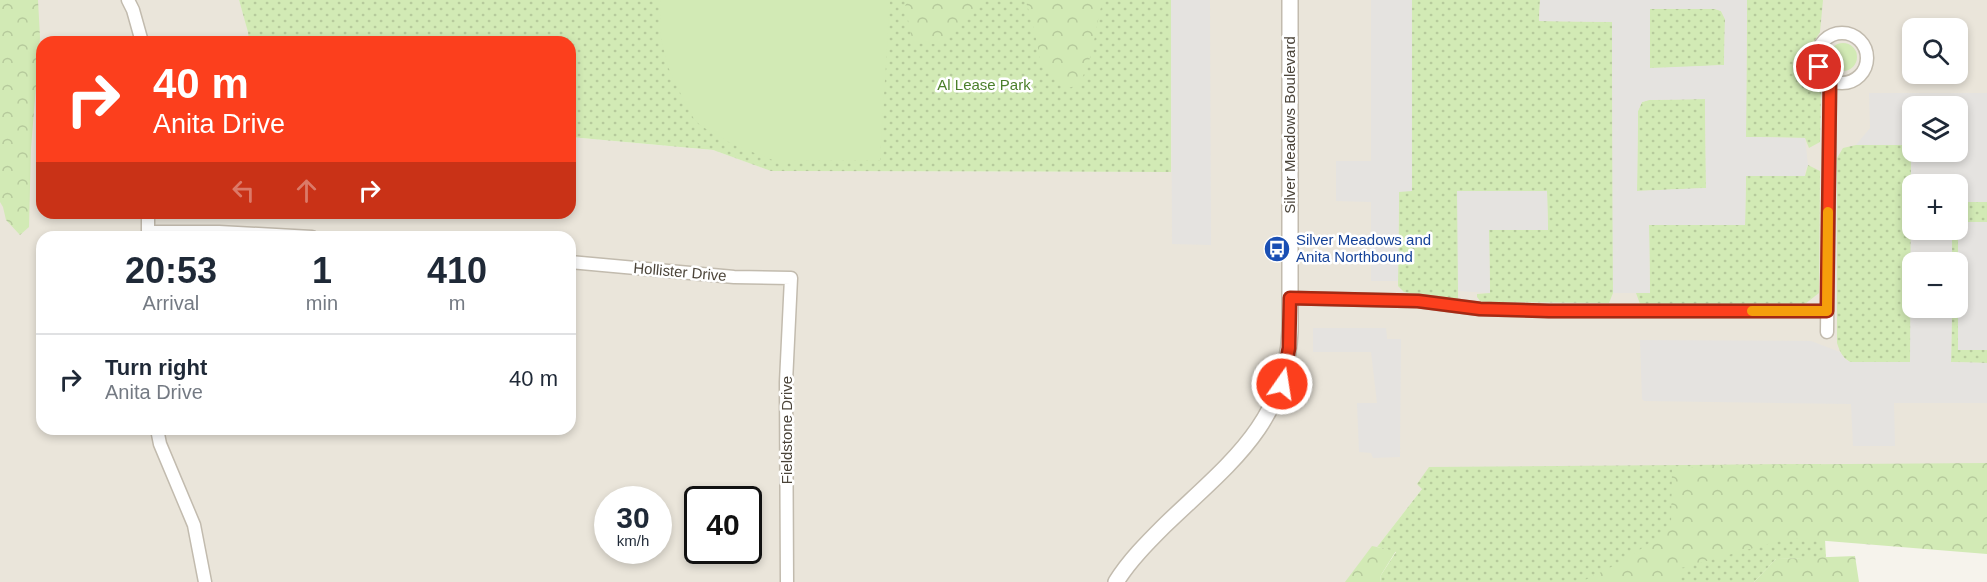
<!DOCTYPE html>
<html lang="en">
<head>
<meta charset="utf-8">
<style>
  body { margin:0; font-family:Helvetica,sans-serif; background:#f6f6f7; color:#1f2937; height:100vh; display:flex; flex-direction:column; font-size:22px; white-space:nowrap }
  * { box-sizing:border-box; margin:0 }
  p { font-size:20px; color:#747a83 }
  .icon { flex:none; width:33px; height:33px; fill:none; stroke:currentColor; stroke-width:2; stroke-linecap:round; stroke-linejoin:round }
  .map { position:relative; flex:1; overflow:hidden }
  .details { position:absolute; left:36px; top:231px; width:540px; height:204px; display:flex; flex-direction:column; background:#fff; border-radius:18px; box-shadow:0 3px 9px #0003 }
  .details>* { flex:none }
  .hud { position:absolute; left:36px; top:36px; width:540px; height:183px; border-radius:18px; box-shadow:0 3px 9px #0003; background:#fc3f1d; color:#fff; overflow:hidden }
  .fabs { position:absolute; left:1902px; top:18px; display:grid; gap:12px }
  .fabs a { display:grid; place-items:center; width:66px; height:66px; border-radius:12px; background:#fff; box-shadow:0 3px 9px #0003; font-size:30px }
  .speed { position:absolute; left:594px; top:486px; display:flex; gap:12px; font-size:30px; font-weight:700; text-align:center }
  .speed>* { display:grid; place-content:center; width:78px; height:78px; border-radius:50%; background:#fff; box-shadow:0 3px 9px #0003; line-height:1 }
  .speed small { font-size:15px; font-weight:400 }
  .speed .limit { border:3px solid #111; border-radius:9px; background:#fff; color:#111 }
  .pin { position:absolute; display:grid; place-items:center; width:51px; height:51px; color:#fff; margin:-26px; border:3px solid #fff; border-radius:50%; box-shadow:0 2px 6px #0007 }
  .me { position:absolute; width:66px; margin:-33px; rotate:13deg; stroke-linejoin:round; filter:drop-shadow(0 0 4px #0008) }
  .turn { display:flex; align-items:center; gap:21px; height:126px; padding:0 18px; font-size:27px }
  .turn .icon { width:78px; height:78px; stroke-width:2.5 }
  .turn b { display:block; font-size:42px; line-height:51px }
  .lanes { display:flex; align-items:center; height:57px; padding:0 18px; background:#0003; justify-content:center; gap:30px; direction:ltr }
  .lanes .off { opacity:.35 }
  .eta { display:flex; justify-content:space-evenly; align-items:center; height:102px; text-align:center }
  .eta b { font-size:36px; font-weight:800; line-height:42px }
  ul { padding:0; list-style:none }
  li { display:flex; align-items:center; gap:18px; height:90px; padding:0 18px; border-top:2px solid #e0e1e3 }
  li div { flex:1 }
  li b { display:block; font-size:22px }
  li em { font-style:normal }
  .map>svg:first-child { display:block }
  .residential { fill:#eae5da; fill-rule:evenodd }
  .grass { fill:url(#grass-dots) }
  .forest { fill:url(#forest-crowns) }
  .garden { fill:#d2eab5 }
  .parking { fill:#e5e3e0; fill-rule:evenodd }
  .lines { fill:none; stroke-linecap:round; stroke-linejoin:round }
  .minor-casing { stroke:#c2bbae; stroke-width:15 }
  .tertiary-casing { stroke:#c2bbae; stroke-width:18 }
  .minor { stroke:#fff; stroke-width:12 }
  .tertiary { stroke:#fff; stroke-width:15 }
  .route-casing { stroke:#a42913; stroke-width:15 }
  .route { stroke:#fc3f1d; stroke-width:10 }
  .slow { stroke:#f59e0b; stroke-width:10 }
  .labels { text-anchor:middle; stroke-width:5; stroke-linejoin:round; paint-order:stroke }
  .park-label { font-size:15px; fill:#4a7f2a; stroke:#fff }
  .street-label { font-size:15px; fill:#4b4439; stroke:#fff }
  .transit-label { font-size:15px; fill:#164399; stroke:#fff; text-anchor:start }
</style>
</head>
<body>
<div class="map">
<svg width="1987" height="582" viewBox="0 0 1987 582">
  <defs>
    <pattern id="grass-dots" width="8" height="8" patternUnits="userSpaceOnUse" patternTransform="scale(1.5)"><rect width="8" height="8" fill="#d2eab5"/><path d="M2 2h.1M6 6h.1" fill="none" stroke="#b6ca9c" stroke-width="1.8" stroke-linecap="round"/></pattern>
    <pattern id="forest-crowns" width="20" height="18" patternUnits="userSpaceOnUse" patternTransform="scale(1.5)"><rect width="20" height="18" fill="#d2eab5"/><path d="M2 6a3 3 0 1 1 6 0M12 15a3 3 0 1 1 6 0" fill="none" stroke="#b6ca9c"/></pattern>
  </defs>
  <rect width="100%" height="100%" fill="#f6f3ec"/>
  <!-- residential -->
  <path class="residential" d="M0,0H239L249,32V42H42V213H570V137L713,150L772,171L1170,172L1171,0H1987V494L1422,489L1350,582H0ZM1912,28H1958V74H1912ZM1912,106H1958V152H1912ZM1912,184H1958V230H1912ZM42,237H570V429H42ZM1912,262H1958V308H1912ZM608,500H658V550H608ZM698,500H748V550H698Z"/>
  <!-- grass -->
  <path class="grass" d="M239,0H1171V172L771,171L713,150L570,137V42H249L248,32Z
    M1412,0H1540L1539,21L1612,22L1613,293L1609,303L1481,302L1477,297V294L1490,293L1489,230H1548L1547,191H1458V301L1404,292L1398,286L1399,191H1412Z
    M1747,0H1823L1820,32L1810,49L1809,61L1813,72L1821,86L1820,142L1809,148L1805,138L1746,137Z
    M1650,9H1715L1721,11L1725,19L1724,65L1650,69Z
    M1705,99L1706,188L1637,191L1638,111L1642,102L1649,100Z
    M1856,145H1911V362H1850C1842,357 1840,352 1837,343V158L1843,148Z
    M1808,165L1820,171L1819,293L1805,304H1640L1636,293H1650L1649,225H1745L1746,176H1805Z
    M1958,202H1987V363L1951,362L1952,308H1958V262H1952V230H1958Z
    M1821,464L1826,558L1776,559L1754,582H1380L1381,575L1396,552L1377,547L1422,489L1417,484L1429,467Z"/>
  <!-- forest -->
  <path class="forest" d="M0,0H38L40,37L31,148L29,227L20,235L6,220L3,207L0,202Z
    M908,0H981L940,44L913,43L905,6Z
    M1019,0H1103C1094,29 1095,59 1078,85L1065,89L1041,63L1033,24L1026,2Z
    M1987,463V554L1790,538L1681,568V582H1581C1617,565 1640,552 1671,526L1672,470L1718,465Z
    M1372,546L1396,551L1381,575L1380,582H1345Z
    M1855,556L1859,582H1754L1776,559Z"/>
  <!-- garden -->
  <path class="garden" d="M661,0H890L880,160L775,161L732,144L701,126L694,119L686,105L668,67L660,34Z
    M1829 57a14 14 0 1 1 28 0a14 14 0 1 1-28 0Z"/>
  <!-- parking -->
  <path class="parking" d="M1171,0H1210L1211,245L1172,244Z
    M1371,0H1412V191L1399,192L1398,281H1371V202L1336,201V161H1371Z
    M1540,0H1747L1746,137L1805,138L1808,165L1805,171V176H1746L1745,225H1649L1650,293H1613L1612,22L1539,21ZM1650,9H1715L1721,11L1725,19L1724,65L1650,68ZM1705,99L1706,188L1637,191L1638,111L1642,102L1649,100Z
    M1869,93H1987V202H1958V184H1912V230H1952V262H1912V308H1952L1951,362L1987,363V403H1894L1895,446H1853L1851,404L1644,401L1642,399L1640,340L1811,341L1840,352L1845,359L1850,362H1910L1911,145H1856L1870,128ZM1958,106V152H1912V106Z
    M1457,191H1547L1548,230H1489L1490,293L1458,291Z
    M1958,222H1987V350H1958Z
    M1313,328H1386L1387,339H1401L1400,457L1373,458L1371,453L1359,452L1357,403H1377L1371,352H1313Z"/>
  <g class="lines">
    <defs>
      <path id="minor" d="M128,0L133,10L142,42
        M1817 58a25 25 0 1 1 50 0a25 25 0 1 1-50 0Z
        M148,213V237
        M148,232H219L312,237
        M570,262L734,277L791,278L786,382L787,582
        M1290,298L1418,301L1480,309L1549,311H1827
        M1827,332L1830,79
        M157,429L160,444L194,525L205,582"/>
      <path id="tertiary" d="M1116,582C1129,561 1147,543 1164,526C1226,466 1286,425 1290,331V0"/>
    </defs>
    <!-- minor casing -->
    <use href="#minor" class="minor-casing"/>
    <!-- tertiary casing -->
    <use href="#tertiary" class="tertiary-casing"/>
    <!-- minor -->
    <use href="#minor" class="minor"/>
    <!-- tertiary -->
    <use href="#tertiary" class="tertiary"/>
  </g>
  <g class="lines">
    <defs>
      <path id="route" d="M1282,384L1289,348L1290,298L1418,301L1480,309L1549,311H1827L1830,79L1819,67"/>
    </defs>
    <!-- route casing -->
    <use href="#route" class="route-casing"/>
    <!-- route -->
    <use href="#route" class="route"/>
    <!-- slow -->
    <path class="slow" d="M1752,311H1827L1828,212"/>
  </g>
  <!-- icons -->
  <defs>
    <symbol id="bus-disc" viewBox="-11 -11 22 22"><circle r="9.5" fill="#1a4fb4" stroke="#fff"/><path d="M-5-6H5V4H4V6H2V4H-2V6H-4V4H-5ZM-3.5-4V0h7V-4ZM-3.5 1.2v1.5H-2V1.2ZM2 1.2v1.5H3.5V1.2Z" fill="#fff"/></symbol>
  </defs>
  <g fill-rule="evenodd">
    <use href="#bus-disc" x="1262" y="234" width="30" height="30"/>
  </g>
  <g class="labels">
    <!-- park labels -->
    <g class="park-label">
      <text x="984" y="90">Al Lease Park</text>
    </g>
    <!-- street labels -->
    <g class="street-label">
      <text transform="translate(1290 125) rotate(-90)" y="5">Silver Meadows Boulevard</text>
      <text transform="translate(680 272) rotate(5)" y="5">Hollister Drive</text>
      <text transform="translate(787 430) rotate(-90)" y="5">Fieldstone Drive</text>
    </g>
    <!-- transit labels -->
    <g class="transit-label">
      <text x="1296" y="245">Silver Meadows and<tspan x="1296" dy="17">Anita Northbound</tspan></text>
    </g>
  </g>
</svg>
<div class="fabs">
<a><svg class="icon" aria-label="search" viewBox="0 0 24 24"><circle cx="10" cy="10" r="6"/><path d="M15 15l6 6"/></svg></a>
<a><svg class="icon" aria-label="layers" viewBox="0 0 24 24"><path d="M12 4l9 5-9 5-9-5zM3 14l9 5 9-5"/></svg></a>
<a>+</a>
<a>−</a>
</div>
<div class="speed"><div>30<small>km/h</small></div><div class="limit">40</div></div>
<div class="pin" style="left:1819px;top:67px;background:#d93025"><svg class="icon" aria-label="arrive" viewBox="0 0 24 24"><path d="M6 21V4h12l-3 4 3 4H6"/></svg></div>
<svg class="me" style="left:1282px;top:384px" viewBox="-20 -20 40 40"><circle r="17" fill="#fc3f1d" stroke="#fff" stroke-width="3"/><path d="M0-11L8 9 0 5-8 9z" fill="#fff"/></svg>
<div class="hud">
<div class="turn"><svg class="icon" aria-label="right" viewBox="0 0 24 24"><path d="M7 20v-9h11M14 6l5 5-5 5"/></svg><div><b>40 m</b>Anita Drive</div></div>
<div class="lanes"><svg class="icon off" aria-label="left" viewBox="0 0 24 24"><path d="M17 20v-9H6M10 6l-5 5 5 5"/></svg><svg class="icon off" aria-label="ahead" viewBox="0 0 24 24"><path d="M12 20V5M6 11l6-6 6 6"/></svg><svg class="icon" aria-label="right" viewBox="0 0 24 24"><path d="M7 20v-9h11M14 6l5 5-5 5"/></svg></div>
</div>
<section class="details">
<div class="eta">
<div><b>20:53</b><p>Arrival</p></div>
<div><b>1</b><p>min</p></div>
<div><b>410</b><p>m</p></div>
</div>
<ul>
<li><svg class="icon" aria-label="right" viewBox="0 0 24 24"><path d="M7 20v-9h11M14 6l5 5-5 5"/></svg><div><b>Turn right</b><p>Anita Drive</p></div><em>40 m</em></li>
</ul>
</section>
</div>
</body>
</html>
